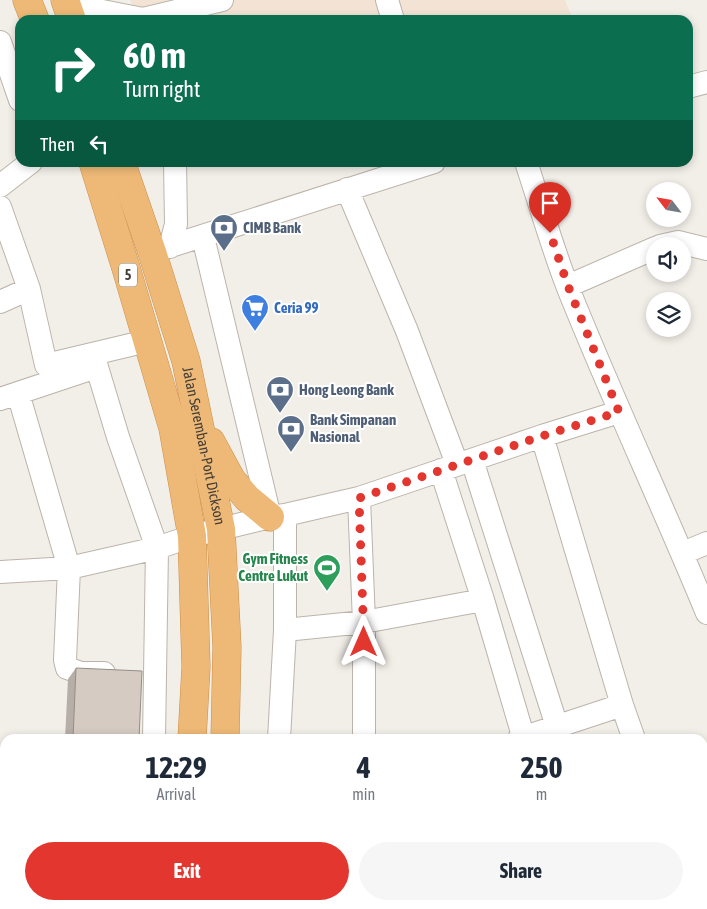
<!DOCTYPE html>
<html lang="en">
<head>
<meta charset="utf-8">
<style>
  body { margin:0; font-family:"Asap Condensed",sans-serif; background:#f6f6f7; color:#1f2937; height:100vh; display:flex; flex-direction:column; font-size:19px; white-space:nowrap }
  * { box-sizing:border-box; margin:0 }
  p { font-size:16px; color:#747a83 }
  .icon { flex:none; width:28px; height:28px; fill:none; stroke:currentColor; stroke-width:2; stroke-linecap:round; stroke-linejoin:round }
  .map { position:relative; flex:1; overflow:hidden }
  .details { position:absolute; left:0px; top:734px; width:708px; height:176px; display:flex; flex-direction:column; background:#fff; border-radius:15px 15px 0 0; box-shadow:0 2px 8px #0003 }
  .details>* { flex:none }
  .hud { position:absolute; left:15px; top:15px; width:678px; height:152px; border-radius:15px; box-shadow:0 2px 8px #0003; background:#0b6e4f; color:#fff; overflow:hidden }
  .needle { width:32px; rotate:301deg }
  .controls { position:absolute; left:646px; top:182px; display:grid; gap:10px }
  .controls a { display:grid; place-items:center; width:45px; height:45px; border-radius:50%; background:#fff; box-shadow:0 2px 8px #0003; font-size:25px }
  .pin { position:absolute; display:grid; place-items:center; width:42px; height:42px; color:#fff; margin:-51px -21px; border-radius:50% 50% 50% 0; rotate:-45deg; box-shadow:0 0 5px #0007 }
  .pin .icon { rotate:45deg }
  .me { position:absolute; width:55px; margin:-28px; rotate:0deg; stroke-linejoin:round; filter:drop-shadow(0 0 4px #0008) }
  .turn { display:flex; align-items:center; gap:18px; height:105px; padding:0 25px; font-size:22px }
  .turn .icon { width:65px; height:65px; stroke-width:2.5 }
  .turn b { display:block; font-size:35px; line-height:42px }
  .then { display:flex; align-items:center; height:48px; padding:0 25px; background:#0003; gap:10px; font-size:19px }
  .eta { display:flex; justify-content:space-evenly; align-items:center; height:85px; text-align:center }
  .eta b { font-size:30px; font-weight:700; line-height:35px }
  .action { display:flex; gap:10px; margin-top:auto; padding:10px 25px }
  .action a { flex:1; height:58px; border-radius:30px; background:#e2362f; color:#fff; font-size:20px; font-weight:700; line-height:58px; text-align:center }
  .action a+a { background:#f6f6f7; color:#1f2937 }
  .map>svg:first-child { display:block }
  .commercial { fill:#f2e3d5 }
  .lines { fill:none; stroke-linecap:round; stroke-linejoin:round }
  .minor-casing { stroke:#bcb4ab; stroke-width:24 }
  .highway-casing { stroke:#cc8d48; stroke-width:29 }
  .minor { stroke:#fff; stroke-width:22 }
  .highway { stroke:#eeb977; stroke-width:28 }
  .wall { fill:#b7afa7 }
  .building { fill:#d5cbc2; stroke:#958e88 }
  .route { stroke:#e2362f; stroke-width:9; stroke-dasharray:0 16.2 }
  .labels { text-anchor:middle; stroke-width:4; stroke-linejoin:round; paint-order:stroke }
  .shield { fill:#fff; stroke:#7c7873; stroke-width:1 }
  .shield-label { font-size:14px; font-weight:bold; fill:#443e37 }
  .service-label { font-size:15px; font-weight:bold; fill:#4e5e75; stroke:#fff; text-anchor:start }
  .shop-label { font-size:15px; font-weight:bold; fill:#366cbe; stroke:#fff; text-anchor:start }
  .street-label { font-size:15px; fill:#443e37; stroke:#fff }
  .leisure-label { font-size:15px; font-weight:bold; fill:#27864d; stroke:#fff; text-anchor:end }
</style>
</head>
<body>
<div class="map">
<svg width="707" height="909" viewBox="0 0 707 909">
  <rect width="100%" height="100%" fill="#f2eee8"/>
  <!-- commercial -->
  <path class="commercial" d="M130,0H565L573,20H139Z"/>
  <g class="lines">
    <defs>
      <path id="minor" d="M78,0L97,10L143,19L222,0
        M387,0L393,20
        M0,42L20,100
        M688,87L707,82
        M526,162C540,204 552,247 568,288C612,398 662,504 707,613
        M0,186L31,162
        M347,189L407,331L457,464
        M0,207L29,289L46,365L147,341
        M203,237L270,517
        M660,246L678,242L707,249
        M170,247L176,224L175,162
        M152,252L434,162
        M568,286L655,248
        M0,302L29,289
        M93,354L118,437L157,548L154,739
        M18,393L69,568L65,660L67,668L81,673H104
        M0,399L96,367
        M542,436L622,705L634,739
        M472,460L561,739
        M441,470L483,600L524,739
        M359,498L364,622V739
        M683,553L707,543
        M0,572L69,568L157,548L192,536L270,517L285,515L359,498L542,436L619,412
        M285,630L364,622L483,600
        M279,739L285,630V515
        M519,739L622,705
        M292,905L298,909
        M500,905L501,909
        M575,905L577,909
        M614,905L615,909
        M692,905L694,909
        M143,909V905
        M418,909L419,905
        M651,909L665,905"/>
      <g id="highway">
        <path d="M27,0L35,20"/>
        <path d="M65,0L72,20"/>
        <path d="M93,162L126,268L173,428L192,536L196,667L192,739"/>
        <path id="s1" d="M121,162L152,252L186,361L221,529L227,647L225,739"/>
        <path d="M211,442L231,479L247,498L270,517"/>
        <path d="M185,909V905"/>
        <path d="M217,909V905"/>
      </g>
    </defs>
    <!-- minor casing -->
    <use href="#minor" class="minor-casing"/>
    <!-- highway casing -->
    <use href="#highway" class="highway-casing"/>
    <!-- minor -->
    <use href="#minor" class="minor"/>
    <!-- highway -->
    <use href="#highway" class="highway"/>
  </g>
  <!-- wall -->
  <path class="wall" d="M76,668L139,739H65L68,679Z"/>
  <!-- building -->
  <path class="building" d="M76,668L142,671L139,739H73Z"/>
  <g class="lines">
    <!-- route -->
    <path class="route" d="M364,642L359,498L542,436L619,412L568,286L550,233"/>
  </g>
  <!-- icons -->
  <defs>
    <symbol id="bank-pin" viewBox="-11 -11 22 30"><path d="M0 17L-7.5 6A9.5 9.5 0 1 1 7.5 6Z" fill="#5c6f8a" stroke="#fff"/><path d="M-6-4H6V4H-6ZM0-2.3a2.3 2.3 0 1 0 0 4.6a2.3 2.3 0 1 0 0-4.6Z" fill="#fff"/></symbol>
    <symbol id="supermarket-pin" viewBox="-11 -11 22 30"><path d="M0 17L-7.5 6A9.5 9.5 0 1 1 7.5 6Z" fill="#3f7fe0" stroke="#fff"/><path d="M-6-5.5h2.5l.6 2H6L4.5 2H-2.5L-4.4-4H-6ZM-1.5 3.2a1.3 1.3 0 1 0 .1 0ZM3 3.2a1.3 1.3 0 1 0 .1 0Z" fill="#fff"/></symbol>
    <symbol id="stadium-pin" viewBox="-11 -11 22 30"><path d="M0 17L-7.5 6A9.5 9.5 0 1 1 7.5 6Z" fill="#2e9e5b" stroke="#fff"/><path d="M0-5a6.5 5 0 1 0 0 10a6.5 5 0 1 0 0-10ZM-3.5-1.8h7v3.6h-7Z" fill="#fff"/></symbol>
  </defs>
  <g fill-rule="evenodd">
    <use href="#bank-pin" x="208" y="212" width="32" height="43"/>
    <use href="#supermarket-pin" x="239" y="292" width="32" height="43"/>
    <use href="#bank-pin" x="264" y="374" width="32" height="43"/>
    <use href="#bank-pin" x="275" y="413" width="32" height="43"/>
    <use href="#stadium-pin" x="311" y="552" width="32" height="43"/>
  </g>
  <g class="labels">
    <!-- shield labels -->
    <rect class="shield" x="119" y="263.5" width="18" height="23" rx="4"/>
    <g class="shield-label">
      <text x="128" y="280">5</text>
    </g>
    <!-- service labels -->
    <g class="service-label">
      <text x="243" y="233">CIMB Bank</text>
      <text x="299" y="395">Hong Leong Bank</text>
      <text x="310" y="425">Bank Simpanan<tspan x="310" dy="17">Nasional</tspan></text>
    </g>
    <!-- shop labels -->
    <g class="shop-label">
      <text x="274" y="313">Ceria 99</text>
    </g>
    <!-- street labels -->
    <g class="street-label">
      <text dy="5" stroke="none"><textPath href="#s1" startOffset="296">Jalan Seremban-Port Dickson</textPath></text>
    </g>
    <!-- leisure labels -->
    <g class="leisure-label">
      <text x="308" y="564">Gym Fitness<tspan x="308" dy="17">Centre Lukut</tspan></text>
    </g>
  </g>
</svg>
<div class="controls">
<a><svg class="needle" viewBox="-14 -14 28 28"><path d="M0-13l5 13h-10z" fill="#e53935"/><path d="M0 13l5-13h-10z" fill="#747a83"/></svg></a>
<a><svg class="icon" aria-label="sound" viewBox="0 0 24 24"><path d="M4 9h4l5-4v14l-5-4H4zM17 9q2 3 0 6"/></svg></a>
<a><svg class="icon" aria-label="layers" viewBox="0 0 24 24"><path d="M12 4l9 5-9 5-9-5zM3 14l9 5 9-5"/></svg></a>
</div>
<div class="pin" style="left:550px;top:233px;background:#d93025"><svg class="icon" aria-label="arrive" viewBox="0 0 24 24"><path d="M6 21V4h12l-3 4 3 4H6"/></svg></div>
<svg class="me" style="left:364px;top:642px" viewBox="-20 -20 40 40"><path d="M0-17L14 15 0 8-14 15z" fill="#e2362f" stroke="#fff" stroke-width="4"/></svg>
<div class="hud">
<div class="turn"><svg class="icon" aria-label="right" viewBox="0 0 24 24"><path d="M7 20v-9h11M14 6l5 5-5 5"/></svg><div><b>60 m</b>Turn right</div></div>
<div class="then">Then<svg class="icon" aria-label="left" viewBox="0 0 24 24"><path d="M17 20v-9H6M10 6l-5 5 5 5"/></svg></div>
</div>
<section class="details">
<div class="eta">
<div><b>12:29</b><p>Arrival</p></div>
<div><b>4</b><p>min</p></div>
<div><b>250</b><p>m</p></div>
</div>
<div class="action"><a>Exit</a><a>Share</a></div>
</section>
</div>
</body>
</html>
